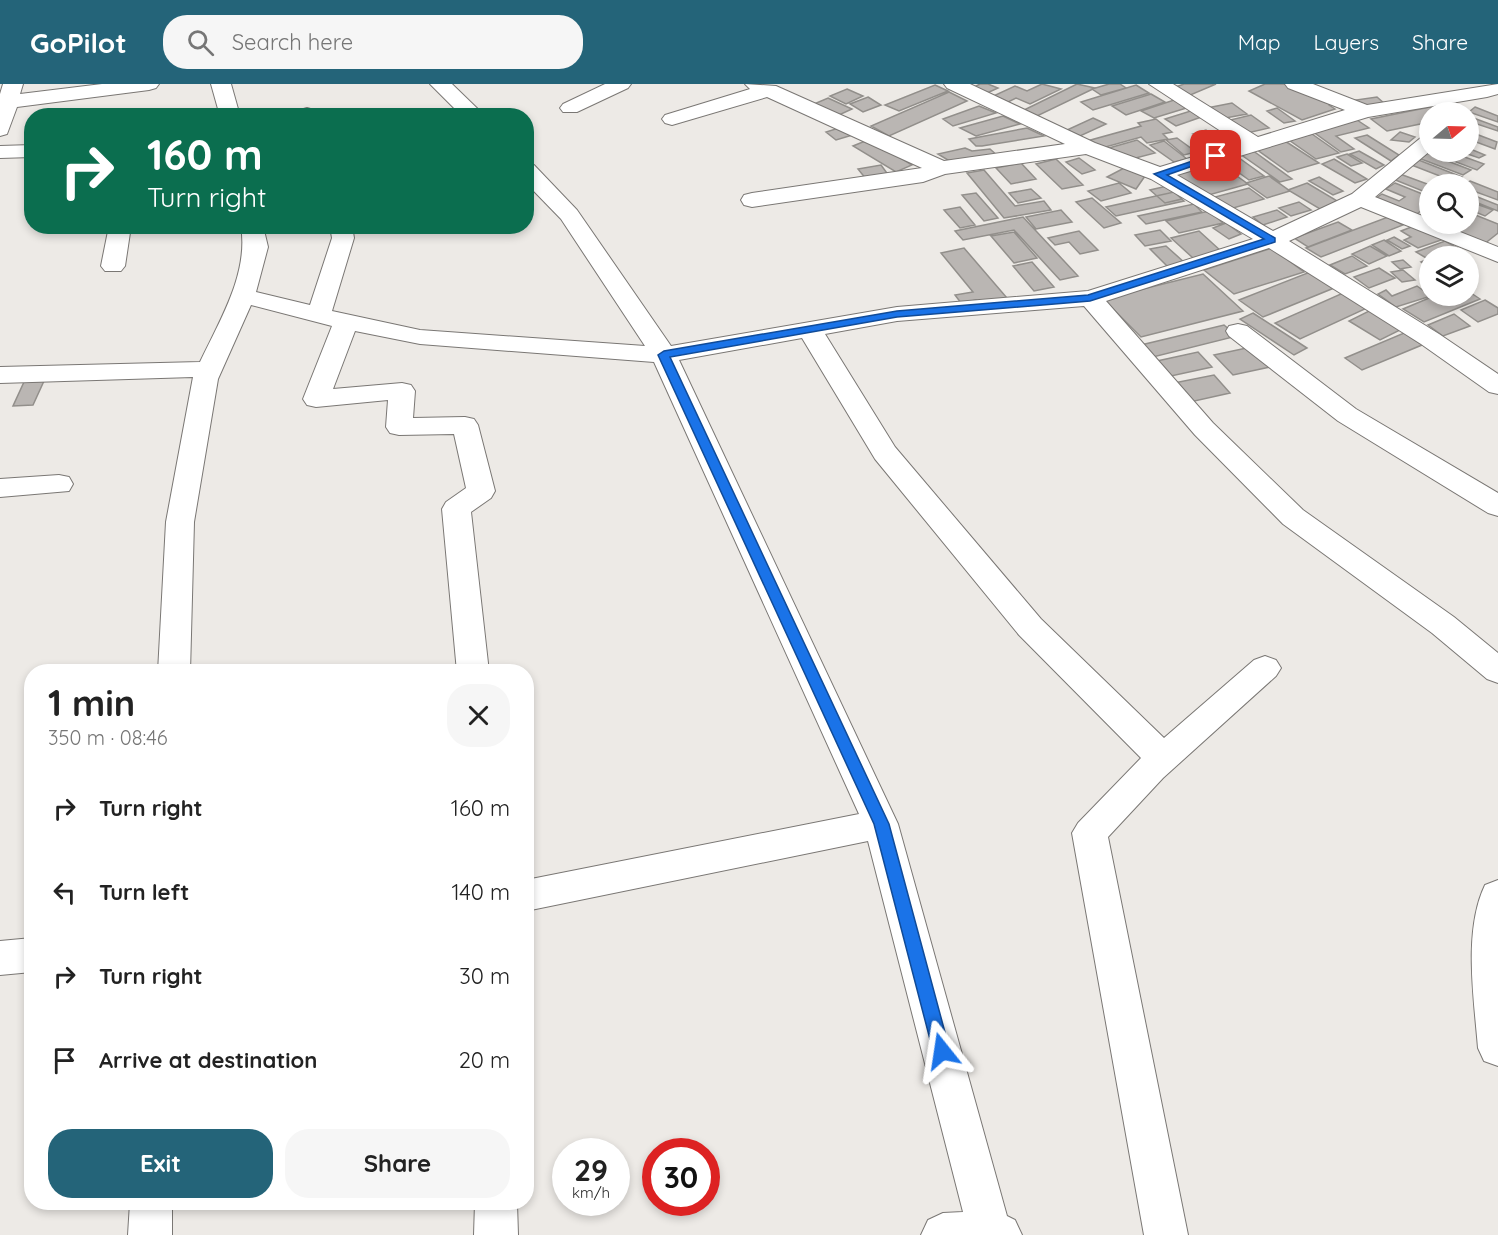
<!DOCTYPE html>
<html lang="en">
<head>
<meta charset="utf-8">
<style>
  body { margin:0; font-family:Quicksand,sans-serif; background:#f6f6f6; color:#222; height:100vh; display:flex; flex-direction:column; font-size:22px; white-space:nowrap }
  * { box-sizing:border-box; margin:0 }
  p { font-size:20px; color:#767676 }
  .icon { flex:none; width:33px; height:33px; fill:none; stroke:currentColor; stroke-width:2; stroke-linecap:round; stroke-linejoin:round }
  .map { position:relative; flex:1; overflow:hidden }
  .panel { position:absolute; left:24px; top:580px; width:510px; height:546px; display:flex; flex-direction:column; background:#fff; border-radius:24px; box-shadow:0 3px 9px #0003 }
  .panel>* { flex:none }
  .banner { position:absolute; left:24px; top:24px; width:510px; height:126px; border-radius:24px; box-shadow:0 3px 9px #0003; background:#0b6e4f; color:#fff; overflow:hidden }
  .needle { width:39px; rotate:71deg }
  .controls { position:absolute; left:1419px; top:18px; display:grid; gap:12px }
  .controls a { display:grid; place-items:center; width:60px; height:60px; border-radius:50%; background:#fff; box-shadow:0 3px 9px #0003; font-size:30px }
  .speed { position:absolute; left:552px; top:1054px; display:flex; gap:12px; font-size:30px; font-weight:700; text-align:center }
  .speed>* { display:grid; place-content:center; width:78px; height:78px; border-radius:50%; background:#fff; box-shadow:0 3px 9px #0003; line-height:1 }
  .speed small { font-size:15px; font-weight:400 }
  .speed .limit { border:9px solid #d22; background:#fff; color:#111 }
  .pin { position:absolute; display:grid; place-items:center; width:51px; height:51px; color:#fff; margin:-26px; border-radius:12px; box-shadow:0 3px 9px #0006 }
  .me { position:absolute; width:66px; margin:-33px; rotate:345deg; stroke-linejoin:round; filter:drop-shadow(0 0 4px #0008) }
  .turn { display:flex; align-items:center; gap:21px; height:126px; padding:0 24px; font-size:27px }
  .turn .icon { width:78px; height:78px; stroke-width:2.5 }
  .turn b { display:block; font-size:42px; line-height:51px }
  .round { display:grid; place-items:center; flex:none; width:63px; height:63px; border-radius:24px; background:#f6f6f6 }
  .summary { display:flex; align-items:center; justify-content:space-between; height:102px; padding:0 24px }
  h1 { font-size:36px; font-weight:700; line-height:45px }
  .button { display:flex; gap:12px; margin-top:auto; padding:12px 24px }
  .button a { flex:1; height:69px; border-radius:24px; background:#246479; color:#fff; font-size:24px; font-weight:700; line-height:69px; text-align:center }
  .button a+a { background:#f6f6f6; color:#222 }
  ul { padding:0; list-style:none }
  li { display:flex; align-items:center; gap:18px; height:84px; padding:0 24px }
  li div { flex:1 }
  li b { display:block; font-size:22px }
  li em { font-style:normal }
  header { display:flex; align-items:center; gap:36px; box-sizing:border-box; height:84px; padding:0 30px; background:#246479; color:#fff }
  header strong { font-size:28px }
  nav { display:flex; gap:33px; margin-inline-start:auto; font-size:21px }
  .search { width:420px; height:54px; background:#f6f6f6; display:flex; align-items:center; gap:15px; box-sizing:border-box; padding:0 21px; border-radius:24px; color:#767676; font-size:22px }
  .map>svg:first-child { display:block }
  .building { fill:#bab6b3; stroke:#928f8b; stroke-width:1.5 }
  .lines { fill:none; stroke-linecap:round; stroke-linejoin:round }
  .minor-casing { stroke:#7a7774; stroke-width:2 }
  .minor { fill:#fff; fill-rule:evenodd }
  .route { fill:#1a73e8; stroke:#114b97; stroke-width:1.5 }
</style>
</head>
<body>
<header>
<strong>GoPilot</strong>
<div class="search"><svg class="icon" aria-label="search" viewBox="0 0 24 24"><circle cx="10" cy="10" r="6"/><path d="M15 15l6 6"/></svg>Search here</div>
<nav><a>Map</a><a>Layers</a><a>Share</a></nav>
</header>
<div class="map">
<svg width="1498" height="1151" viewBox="0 0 1498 1151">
  <rect width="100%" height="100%" fill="#edeae6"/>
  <!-- building -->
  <path class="building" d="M980,0H988L998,4L985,10L972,4Z
    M1042,0L1061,5L1030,20L1016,14L1002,21L989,14L1015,2L1027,7Z
    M1077,0L1095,4L1035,33L1022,27Z
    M1109,0H1120L1126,4L1101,11L1092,5Z
    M1184,0H1216L1188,12L1173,4Z
    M1265,0H1288L1333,18L1329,21L1335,25L1302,36L1249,7Z
    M935,1L948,7L899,27L885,21Z
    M1136,1L1149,9L1093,26L1081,18Z
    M847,5L863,12L846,20L830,12Z
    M949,8L967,17L889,52L871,42Z
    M1151,10L1165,18L1126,31L1112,22Z
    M868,13L881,21L863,28L850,20Z
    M1377,13L1386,21L1364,23L1349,17Z
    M828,14L852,25L839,31L814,20Z
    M1180,14L1193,22L1154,34L1141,27Z
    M1232,19L1247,30L1220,35L1207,24Z
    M979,22L996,29L953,42L943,35Z
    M1430,23L1439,28H1430V36L1425,39L1387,47L1371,35Z
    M1475,23L1498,32V38L1469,28Z
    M1277,24L1295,37L1284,39L1267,27Z
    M1197,25L1207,31L1176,42L1165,35Z
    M1251,31L1269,44L1243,50L1226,37Z
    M1003,32L1020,40L976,52L960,44Z
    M1468,32L1498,43V47L1468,37Z
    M1093,34L1106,40L1080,52L1067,46Z
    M1156,35L1172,48L1163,50L1168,55L1147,59L1141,53L1102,64L1087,57L1141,42L1138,39Z
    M1357,36L1369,44L1336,52L1354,65L1341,68L1312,47Z
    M845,42L856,50L836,56L826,48Z
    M1027,44L1044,52L982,62H976L969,55Z
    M1206,46L1228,61L1216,65L1193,50Z
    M1468,47L1497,58L1495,65L1468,55Z
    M1400,48L1415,53L1409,58L1391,56Z
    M1312,50L1339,69L1316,75L1289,56Z
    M1367,51L1399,71L1391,77L1355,54Z
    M1177,54L1196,68L1184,71L1166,56Z
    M870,55L912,81L896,88L853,62Z
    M1137,56L1155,69L1132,75L1109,64Z
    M1164,57L1187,75L1174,78L1150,61Z
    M1285,57L1319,79L1288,88L1256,65Z
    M1430,63V68H1451L1484,80L1477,86L1425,66Z
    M965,64L972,67L990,65L999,73L956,81L938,70Z
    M1468,64L1485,71L1479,74L1462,68H1468Z
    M1252,66L1292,95L1280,98L1240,70Z
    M1359,67L1384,81L1376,85L1350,70Z
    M1424,68L1471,86L1463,91L1416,73Z
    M1347,70L1362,79L1351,82L1337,73Z
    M1235,71L1264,92L1249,96L1220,75Z
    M1079,74L1095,86L1082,90L1066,78Z
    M1056,75L1083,101L1062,105L1036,80Z
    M1334,75L1367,95L1355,99L1322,80Z
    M1416,75L1462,93L1455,98L1409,80Z
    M1217,78L1248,100L1205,112L1175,89Z
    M1021,79L1036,95L1011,100L996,84Z
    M881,81L889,92L866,95L858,85Z
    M1124,84L1145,92L1136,105L1107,93Z
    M984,86L1015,122L1044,117L1051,126L1004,134L967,89Z
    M1400,90L1430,101V110L1393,95Z
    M1269,92L1290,107L1267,114L1246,99Z
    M1319,93L1343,107L1333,111L1309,97Z
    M1470,97L1498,108V116L1468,105V100H1465Z
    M1119,99L1131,109L1101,117L1088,107Z
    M1307,99L1339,118L1320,125L1288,106Z
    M1395,99L1430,113V120L1413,133L1373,116L1382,110L1399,117L1405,113L1386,105Z
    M1167,102L1182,115L1165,119L1150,106Z
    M1249,104L1264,115L1230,125L1215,113Z
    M1031,105L1041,114L1018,119L1009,109Z
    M1174,108L1184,117L1116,132L1106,123Z
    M976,109L998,134L984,137L962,111Z
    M1470,110L1498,121V127L1468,115Z
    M1092,114L1121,139L1104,144L1076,118Z
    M1468,117L1493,126L1485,132L1468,125Z
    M1299,118L1311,126L1291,132L1279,124Z
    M1194,120L1202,128L1146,140L1138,132Z
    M960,123L975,141L960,144L944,126Z
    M1061,126L1072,138L1036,145L1026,133Z
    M1277,126L1287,133L1263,141L1253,133Z
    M1209,127L1223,139L1179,149L1166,137Z
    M1468,128L1498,140V149L1483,161L1444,145L1452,140H1468Z
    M1023,133L1078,192L1060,196L1014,146L963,156L955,147Z
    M1388,133L1403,141L1321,173L1306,164Z
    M1338,138L1352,146L1308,163L1294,154Z
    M1226,139L1241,150L1229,155L1213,144Z
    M1419,140L1444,155L1418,164L1404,156L1411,153L1401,147Z
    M1160,146L1171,157L1145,162L1135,151Z
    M1079,147L1098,166L1080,170L1069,158L1055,161L1048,154Z
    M1199,147L1221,167L1193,174L1171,154Z
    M1014,148L1037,174L1014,179L991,152Z
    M1394,153L1410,162L1402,165L1387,156Z
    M1384,156L1401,167L1389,172L1372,161Z
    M1445,157L1461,166L1447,171L1450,172H1430V184L1421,178L1428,175L1416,168Z
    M1166,162L1185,179L1168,183L1150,165Z
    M1370,162L1387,172L1369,180L1352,170Z
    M964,164L1007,214L980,220L976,216L961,219L955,211L973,208L941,169Z
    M1272,164L1304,188L1234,210L1204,186Z
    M1352,172L1367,182L1345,190L1330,181Z
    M1403,176L1411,183L1400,185L1392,178Z
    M1032,178L1054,203L1034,207L1013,182Z
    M1379,184L1395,194L1369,204L1354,193Z
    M1403,186L1415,196L1402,198L1391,188Z
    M1310,188L1334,204L1263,233L1239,216Z
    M1203,190L1243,227L1141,253L1103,215Z
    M1417,202L1431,212L1396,223L1378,210L1386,206L1392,212Z
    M1468,207L1480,215L1424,238L1403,225L1434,212H1468Z
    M1343,209L1367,224L1300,255L1275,239Z
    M1485,216L1498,224V230L1478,238L1461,226Z
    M1371,226L1402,245L1380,256L1349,237Z
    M1253,229L1307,264L1294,271L1240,235Z
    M1454,230L1470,242L1443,252L1428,241Z
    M1224,241L1237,252L1153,273L1141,261Z
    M1404,249L1422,261L1362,286L1345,274Z
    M1251,263L1270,283L1233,291L1214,271Z
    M1198,268L1212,283L1171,292L1157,277Z
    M1214,291L1230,309L1190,318L1174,299Z
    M44,297L33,321L13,322L24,298Z"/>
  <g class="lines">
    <defs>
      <path id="minor" d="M3,0H23L20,10L102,0H159L156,4L149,6L17,23L7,50L0,52V10Z
        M211,0H231L240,32H220Z
        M430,0H452L485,32H462Z
        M605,0H631L628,4L577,28H563L560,24L563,20Z
        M745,0L776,2L944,77L1065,60L947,4L944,0H970L1095,59L1160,83L1239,59L1149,0H1173L1258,53L1345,26L1288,4L1285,0H1313L1367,21L1498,0V10L1487,13L1368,33L1177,91L1273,147L1352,110L1423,52L1430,50V67L1375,113L1430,135V140H1440L1498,163V178L1361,123L1289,157L1439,250L1498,290V310L1489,308L1421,260L1269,164L1106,217L1213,339L1303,426L1454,533L1498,569V599L1487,595L1432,549L1283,440L1195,351L1084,222L897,237L825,250L895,363L1041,535L1164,654L1254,576L1265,572L1276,576L1281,584L1276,592L1163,694L1108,753L1188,1151H1144L1072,749L1078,739L1141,674L1019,551L875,375L802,254L679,276L898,740L1007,1132L1015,1136L1022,1151H921L928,1136L943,1129L963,1128L868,757L526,827V796L859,730L654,278L420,260L355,247L333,305L402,299L411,301L415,307L413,334L465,333L474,335L478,341L495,407L491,414L471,428L489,588H457L442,425L446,418L466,404L454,350L399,351L390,349L386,343L388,316L316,323L307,321L303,315L332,242L251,221L218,295L194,438L190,588H158L166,438L193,293L0,299V283L200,278C220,236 249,189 241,142H263L268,163L256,208L310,221L332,154L330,142H352L354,154L332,227L420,246L645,262L561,135L526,99V80L534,81L577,126L671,262L897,223L1088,207L1253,155L1151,95L1086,70L945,90L923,98L752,123L744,121L741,116L744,111L752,109L922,84L767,13L672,41L665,39L662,35L665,31L750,5Z
        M307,24L314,26L317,32H297L300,26Z
        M32,61V73L0,74V62Z
        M109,142H131L125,182L121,187H105L101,182Z
        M1238,240L1247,242L1356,325L1498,409V432L1488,429L1338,337L1229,252L1226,247L1229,242Z
        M59,391L69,393L73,400L69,407L0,413V395Z
        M1498,796V982L1484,977L1478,964C1474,914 1463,847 1485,801Z
        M32,854V888L0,891V857Z
        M130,1119H172V1151H128Z
        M475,1119H517L518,1151H474Z"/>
    </defs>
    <!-- minor casing -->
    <use href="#minor" class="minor-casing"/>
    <!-- minor -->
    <use href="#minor" class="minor"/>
  </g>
  <!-- route -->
  <path class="route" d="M1213,70L1221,72L1167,91L1275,154V158L1090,217L897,233L670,273L889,740L950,967L948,972L942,975L936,972L933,967L874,740L658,271L664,267L897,227L1088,211L1264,155L1154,90Z"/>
</svg>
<div class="controls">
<a><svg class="needle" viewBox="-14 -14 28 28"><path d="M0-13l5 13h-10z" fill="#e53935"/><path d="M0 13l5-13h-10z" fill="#767676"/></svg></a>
<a><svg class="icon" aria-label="search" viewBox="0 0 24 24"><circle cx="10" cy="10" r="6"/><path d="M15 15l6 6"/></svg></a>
<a><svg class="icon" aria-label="layers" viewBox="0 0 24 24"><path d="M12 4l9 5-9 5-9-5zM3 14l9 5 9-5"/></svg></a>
</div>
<div class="speed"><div>29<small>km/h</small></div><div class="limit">30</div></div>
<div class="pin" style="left:1216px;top:72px;background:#d93025"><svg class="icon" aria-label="arrive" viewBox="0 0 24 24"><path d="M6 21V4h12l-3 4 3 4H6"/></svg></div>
<svg class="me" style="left:942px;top:967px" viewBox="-20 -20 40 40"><path d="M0-17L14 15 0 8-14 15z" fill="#1a73e8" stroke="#fff" stroke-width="4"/></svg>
<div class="banner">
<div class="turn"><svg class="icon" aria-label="right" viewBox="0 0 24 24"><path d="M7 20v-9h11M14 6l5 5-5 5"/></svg><div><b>160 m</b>Turn right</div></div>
</div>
<section class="panel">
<div class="summary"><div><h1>1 min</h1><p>350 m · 08:46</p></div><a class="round"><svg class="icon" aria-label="close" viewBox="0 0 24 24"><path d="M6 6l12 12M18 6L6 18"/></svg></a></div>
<ul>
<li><svg class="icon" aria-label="right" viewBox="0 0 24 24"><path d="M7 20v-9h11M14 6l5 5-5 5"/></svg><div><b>Turn right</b></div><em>160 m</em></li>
<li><svg class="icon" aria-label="left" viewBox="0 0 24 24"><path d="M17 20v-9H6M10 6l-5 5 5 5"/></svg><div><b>Turn left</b></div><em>140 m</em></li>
<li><svg class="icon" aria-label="right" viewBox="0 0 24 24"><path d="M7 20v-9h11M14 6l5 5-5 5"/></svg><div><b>Turn right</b></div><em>30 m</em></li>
<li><svg class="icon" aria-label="arrive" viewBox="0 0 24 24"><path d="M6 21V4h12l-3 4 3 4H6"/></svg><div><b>Arrive at destination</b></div><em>20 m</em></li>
</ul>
<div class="button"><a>Exit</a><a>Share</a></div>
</section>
</div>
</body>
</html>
